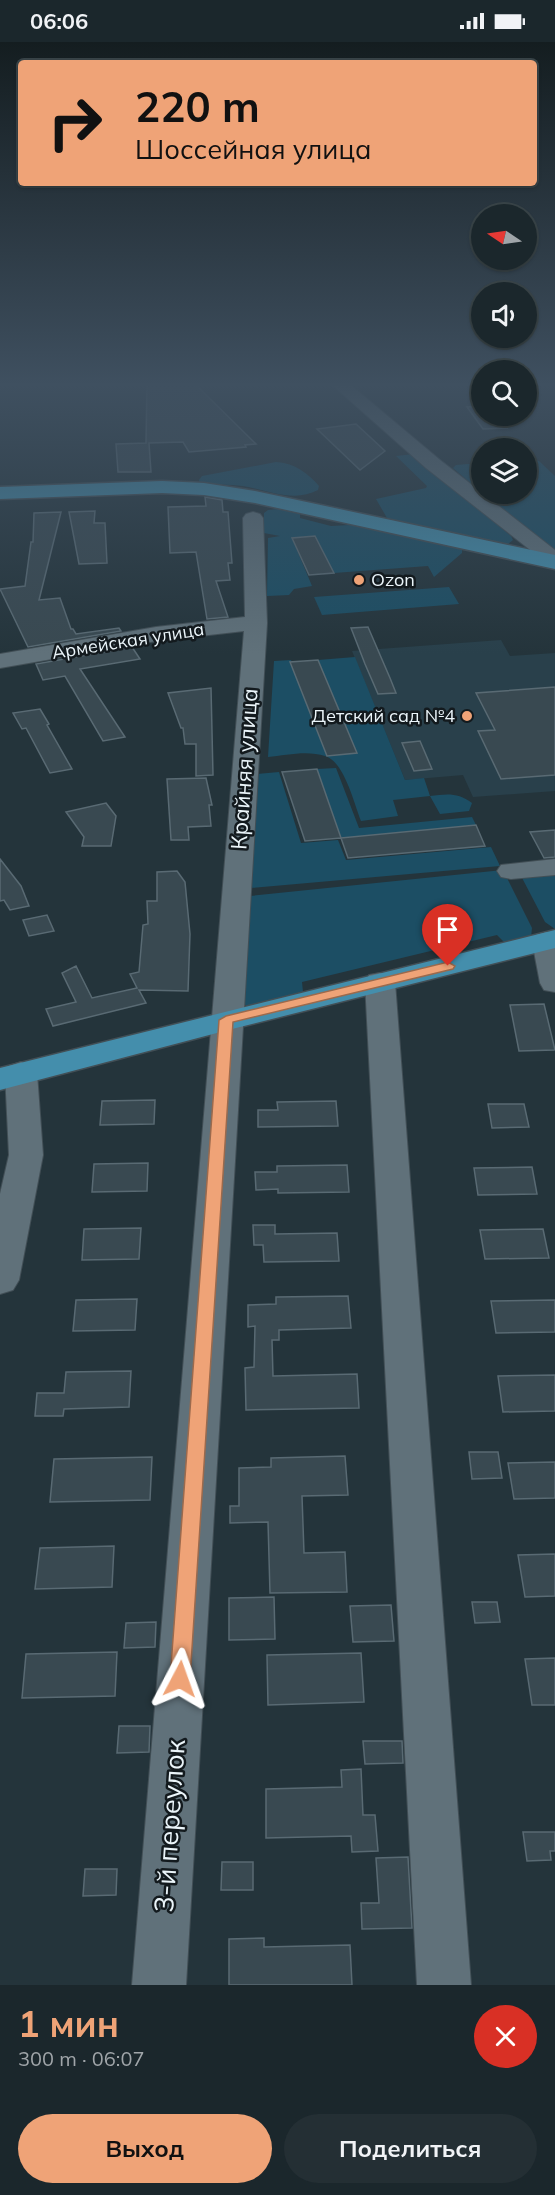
<!DOCTYPE html>
<html lang="ru">
<head>
<meta charset="utf-8">
<style>
  body { margin:0; font-family:Mulish,sans-serif; background:#242f34; color:#f1f3f6; height:100vh; display:flex; flex-direction:column; font-size:22px; white-space:nowrap }
  * { box-sizing:border-box; margin:0 }
  p { font-size:20px; color:#a0a5a9 }
  .icon { flex:none; width:33px; height:33px; fill:none; stroke:currentColor; stroke-width:2; stroke-linecap:round; stroke-linejoin:round }
  .map { position:relative; height:1943px; overflow:hidden }
  .drawer { display:flex; flex-direction:column; background:#1b272c; flex:1 }
  .drawer>* { flex:none }
  .guide { position:absolute; left:18px; top:18px; width:519px; height:126px; border-radius:6px; box-shadow:0 2px 4px #0004,0 0 0 2px #394448; background:#efa377; color:#111; overflow:hidden }
  .needle { width:39px; rotate:283deg }
  .fabs { position:absolute; left:471px; top:162px; display:grid; gap:12px }
  .fabs a { display:grid; place-items:center; width:66px; height:66px; border-radius:50%; background:#1b272c; box-shadow:0 2px 4px #0004,0 0 0 2px #394448; font-size:30px }
  .pin { position:absolute; display:grid; place-items:center; width:51px; height:51px; color:#fff; margin:-62px -26px; border-radius:50% 50% 50% 0; rotate:-45deg; box-shadow:0 0 6px #0007 }
  .pin .icon { rotate:45deg }
  .me { position:absolute; width:66px; margin:-33px; rotate:4deg; stroke-linejoin:round; filter:drop-shadow(0 0 4px #0008) }
  .turn { display:flex; align-items:center; gap:21px; height:126px; padding:0 18px; font-size:27px }
  .turn .icon { width:78px; height:78px; stroke-width:2.5 }
  .turn b { display:block; font-size:42px; line-height:51px }
  .round { display:grid; place-items:center; flex:none; width:63px; height:63px; border-radius:32px; background:#242f34 }
  .summary { display:flex; align-items:center; justify-content:space-between; height:102px; padding:0 18px }
  h1 { font-size:36px; font-weight:700; line-height:45px; color:#efa377 }
  .action { display:flex; gap:12px; margin-top:auto; padding:12px 18px }
  .action a { flex:1; height:69px; border-radius:36px; background:#efa377; color:#111; font-size:24px; font-weight:700; line-height:69px; text-align:center }
  .action a+a { background:#242f34; color:#f1f3f6 }
  .status { display:flex; justify-content:space-between; align-items:center; height:42px; padding:0 30px; background:#1b272c; direction:ltr }
  .status svg { height:16px; fill:currentColor }
  .map>svg:first-child { display:block }
  .built { fill:#29404b }
  .green { fill:#1c4e64 }
  .building { fill:#394951; stroke:#596a73; stroke-width:1.5 }
  .lines { fill:none; stroke-linecap:round; stroke-linejoin:round }
  .minor-casing { stroke:#424f56; stroke-width:2 }
  .major-casing { stroke:#424f56; stroke-width:3 }
  .minor { fill:#60717a; fill-rule:evenodd }
  .major { fill:#448eac; fill-rule:evenodd }
  .route { fill:#efa377; stroke:#9b6a4d; stroke-width:1.5 }
  .poi-dot { fill:#efa377; stroke:#131a1e; stroke-width:2 }
  .labels { text-anchor:middle; stroke-width:5; stroke-linejoin:round; paint-order:stroke }
  .far-poi-label { font-size:18px; fill:#ebf5fa; stroke:#131a1e; text-anchor:start }
  .far-street-label { font-size:18px; fill:#ebf5fa; stroke:#131a1e }
  .street-label { font-size:22px; fill:#ebf5fa; stroke:#131a1e }
  .near-street-label { font-size:27px; fill:#ebf5fa; stroke:#131a1e }
</style>
</head>
<body>
<div class="status"><b>06:06</b><svg viewBox="0 0 49 12"><path d="M0 12V9h3v3zM5 12V6h3v6zM10 12V3h3v9zM15 12V0h3v12zM26 1h20v11H26zM47 4h2v5h-2z"/></svg></div>
<div class="map">
<svg width="555" height="1943" viewBox="0 0 555 1943">
  <rect width="100%" height="100%" fill="#24343b"/>
  <!-- built -->
  <path class="built" d="M501,598L510,614L555,611V749L473,755L463,733L405,738L352,609Z"/>
  <!-- green -->
  <path class="green" d="M414,412L511,494L513,498L508,502H497L387,476L376,457L426,446L427,444L396,414Z
    M527,417L539,419L555,434V510L483,452H526Z
    M276,420C294,421 308,431 319,444L318,448C294,461 268,448 243,444C229,442 215,443 200,441L199,438L202,434Z
    M481,421H482L481,450L453,426L456,423Z
    M278,467L300,472V476L331,484L350,483L462,506V511L434,535L428,524L334,531L315,494L292,496L312,544L294,547L289,553L267,554L268,496L280,494L264,491V471L268,468Z
    M449,545L459,562L322,573L314,555Z
    M355,615L405,738L424,736L430,754C446,752 458,750 472,761L469,769L440,772L430,754L393,758L398,774L361,779C354,761 344,719 325,714C308,708 286,713 268,715L274,619L291,618L327,713L357,711L318,618Z
    M336,726L359,786L472,775L476,783L341,796L317,727Z
    M279,730L301,801L338,798L346,818L491,805L500,824L250,846L257,732Z
    M503,828L532,886L531,895L505,901L497,893L302,940L303,950L300,955L250,965L241,961L250,854Z
    M555,829V887L545,880L520,832Z"/>
  <!-- building -->
  <path class="building" d="M147,340H193L256,402L245,403L246,405L189,410L183,400L149,401L151,430H118L116,402L146,401Z
    M482,364V374H498L507,386L483,387L467,365Z
    M356,382L385,409L360,428L317,387Z
    M205,455L222,458L223,470H228L232,521H228L230,538L216,539L228,575L207,577L196,510L170,511L168,465L206,464Z
    M95,469L94,481H105L107,521L79,522L69,470Z
    M61,470L39,558L60,556L71,587H73L76,592L119,586L121,589L28,605L0,547L25,544L31,500H33L34,471Z
    M315,494L334,531L309,533L292,496Z
    M368,585L390,636L396,651L378,652L365,622L351,586Z
    M132,605L140,617L80,627L125,695L103,699L65,634L43,638L36,622Z
    M318,618L357,711L327,714L290,620Z
    M555,645V733L501,737L478,689L495,688L476,651Z
    M211,646L213,733L196,734V702H185L183,686H181L168,651Z
    M40,667L49,682L47,683L72,727L50,731L26,686L22,687L13,671Z
    M420,699L432,727L414,729L402,701Z
    M317,727L341,796L476,783L485,804L348,816L341,796L305,799L282,730Z
    M206,736L212,763H209L211,784L188,785L189,798H171L167,737Z
    M106,761L116,774L111,804H82L84,795L66,770Z
    M555,788V815L544,816L530,790Z
    M0,817L21,844L29,864L10,868L4,858L0,859Z
    M177,829L185,840L190,892L188,949L139,948L146,961L53,984L46,967L76,960L62,931L76,924L92,956L137,946L130,932L139,930L143,883L148,882L147,859H157V830Z
    M47,873L54,889L29,894L23,878Z
    M544,962L555,1008L519,1009L510,963Z
    M155,1058L154,1082L100,1083L102,1059Z
    M336,1059L338,1084L258,1085V1068H278L277,1060Z
    M488,1062H524L529,1085L492,1086Z
    M148,1121L147,1149L92,1150L94,1122Z
    M347,1123L349,1150L278,1151V1147L256,1148L255,1130H277V1124Z
    M532,1125L537,1152L478,1153L474,1126Z
    M253,1183H275V1192L337,1191L339,1219L264,1220L263,1203H254Z
    M141,1186L139,1217L82,1218L84,1187Z
    M543,1187L549,1216L485,1217L480,1188Z
    M348,1254L351,1286L279,1288V1298H272L273,1334L357,1332L359,1366L246,1368L245,1326L254,1325L255,1284L248,1285V1263L276,1262V1255Z
    M137,1257L135,1288L73,1289L76,1258Z
    M555,1258V1290L496,1291L491,1259Z
    M131,1329L129,1365L64,1367L63,1374H35L37,1351H64L66,1330Z
    M555,1333V1369L503,1370L498,1334Z
    M469,1410H498L502,1436L472,1437Z
    M345,1414L348,1453L302,1454L304,1511L345,1510L347,1550L270,1551L268,1480L230,1481V1464H239V1426L271,1425V1416Z
    M152,1415L150,1458L50,1460L54,1417Z
    M555,1420V1456L514,1457L508,1421Z
    M114,1504L112,1545L35,1547L40,1506Z
    M555,1512V1554L525,1555L518,1513Z
    M274,1555L275,1597L229,1598V1556Z
    M472,1560H497L500,1580L475,1581Z
    M391,1563L394,1599L353,1600L350,1564Z
    M156,1580L155,1605L124,1606L126,1581Z
    M117,1610L115,1654L22,1656L26,1612Z
    M361,1611L364,1660L268,1663L267,1613Z
    M555,1616V1663H532L525,1617Z
    M119,1684H150L149,1710L117,1711Z
    M363,1699H402L403,1721L365,1722Z
    M361,1727L363,1773H375L378,1809L352,1810L351,1794L266,1796V1747L342,1745L341,1728Z
    M523,1790H555V1809H550L551,1818L527,1819Z
    M408,1815L412,1886L362,1887L361,1861H379L376,1816Z
    M222,1820H253V1848H221Z
    M85,1827H117L116,1853L83,1854Z
    M264,1896V1905L350,1903L352,1943H229V1897Z"/>
  <g class="lines">
    <defs>
      <path id="minor" d="M329,340H347L440,418L555,508V524L548,522L426,426Z
        M253,470L260,472L263,476L267,581L186,1943H132L244,589L156,599L0,626V612L156,585L245,575L243,476L246,472Z
        M555,817V833L511,837L501,835L497,829L501,823Z
        M547,890L555,892V950L544,948L540,941L532,899L536,893Z
        M380,931L391,933L395,940L471,1943H417L365,940L369,933Z
        M21,1020L33,1024L37,1031L43,1113L19,1238L13,1248L0,1252V1152L9,1113L5,1031L9,1024Z"/>
      <path id="major" d="M162,439L204,441L255,449L555,513V527L255,461L204,453L162,451L0,457V445Z
        M555,888V906L232,987L0,1048V1026Z"/>
    </defs>
    <!-- minor casing -->
    <use href="#minor" class="minor-casing"/>
    <!-- major casing -->
    <use href="#major" class="major-casing"/>
    <!-- minor -->
    <use href="#minor" class="minor"/>
    <!-- major -->
    <use href="#major" class="major"/>
  </g>
  <!-- sky -->
  <linearGradient id="sky" x2="0" y2="1"><stop stop-color="#141d20"/><stop offset="0.56" stop-color="#3f5060"/><stop offset="1" stop-color="#3f5060" stop-opacity="0"/></linearGradient>
  <rect width="555" height="612" fill="url(#sky)"/>
  <!-- route -->
  <path class="route" d="M448,920L455,924L453,927L233,980L190,1637L187,1644L180,1646L173,1644L170,1637L219,978L226,974Z"/>
  <!-- markers -->
  <g class="poi-dot">
    <circle cx="359" cy="538" r="6"/>
    <circle cx="467" cy="674" r="6"/>
  </g>
  <g class="labels">
    <!-- far-poi labels -->
    <g class="far-poi-label">
      <text x="371" y="544">Ozon</text>
      <text x="455" y="680" text-anchor="end">Детский сад №4</text>
    </g>
    <!-- far-street labels -->
    <g class="far-street-label">
      <text transform="translate(128 599) rotate(-9)" y="6">Армейская улица</text>
    </g>
    <!-- street labels -->
    <g class="street-label">
      <text transform="translate(244 727) rotate(-86)" y="8">Крайняя улица</text>
    </g>
    <!-- near-street labels -->
    <g class="near-street-label">
      <text transform="translate(170 1784) rotate(-86)" y="9">3-й переулок</text>
    </g>
  </g>
</svg>
<div class="fabs">
<a><svg class="needle" viewBox="-14 -14 28 28"><path d="M0-13l5 13h-10z" fill="#e53935"/><path d="M0 13l5-13h-10z" fill="#a0a5a9"/></svg></a>
<a><svg class="icon" aria-label="sound" viewBox="0 0 24 24"><path d="M4 9h4l5-4v14l-5-4H4zM17 9q2 3 0 6"/></svg></a>
<a><svg class="icon" aria-label="search" viewBox="0 0 24 24"><circle cx="10" cy="10" r="6"/><path d="M15 15l6 6"/></svg></a>
<a><svg class="icon" aria-label="layers" viewBox="0 0 24 24"><path d="M12 4l9 5-9 5-9-5zM3 14l9 5 9-5"/></svg></a>
</div>
<div class="pin" style="left:448px;top:924px;background:#d93025"><svg class="icon" aria-label="arrive" viewBox="0 0 24 24"><path d="M6 21V4h12l-3 4 3 4H6"/></svg></div>
<svg class="me" style="left:180px;top:1637px" viewBox="-20 -20 40 40"><path d="M0-17L14 15 0 8-14 15z" fill="#efa377" stroke="#fff" stroke-width="4"/></svg>
<div class="guide">
<div class="turn"><svg class="icon" aria-label="right" viewBox="0 0 24 24"><path d="M7 20v-9h11M14 6l5 5-5 5"/></svg><div><b>220 m</b>Шоссейная улица</div></div>
</div>
</div>
<section class="drawer">
<div class="summary"><div><h1>1 мин</h1><p>300 m · 06:07</p></div><a class="round" style="background:#d93025;color:#fff"><svg class="icon" aria-label="close" viewBox="0 0 24 24"><path d="M6 6l12 12M18 6L6 18"/></svg></a></div>
<div class="action"><a>Выход</a><a>Поделиться</a></div>
</section>
</body>
</html>
